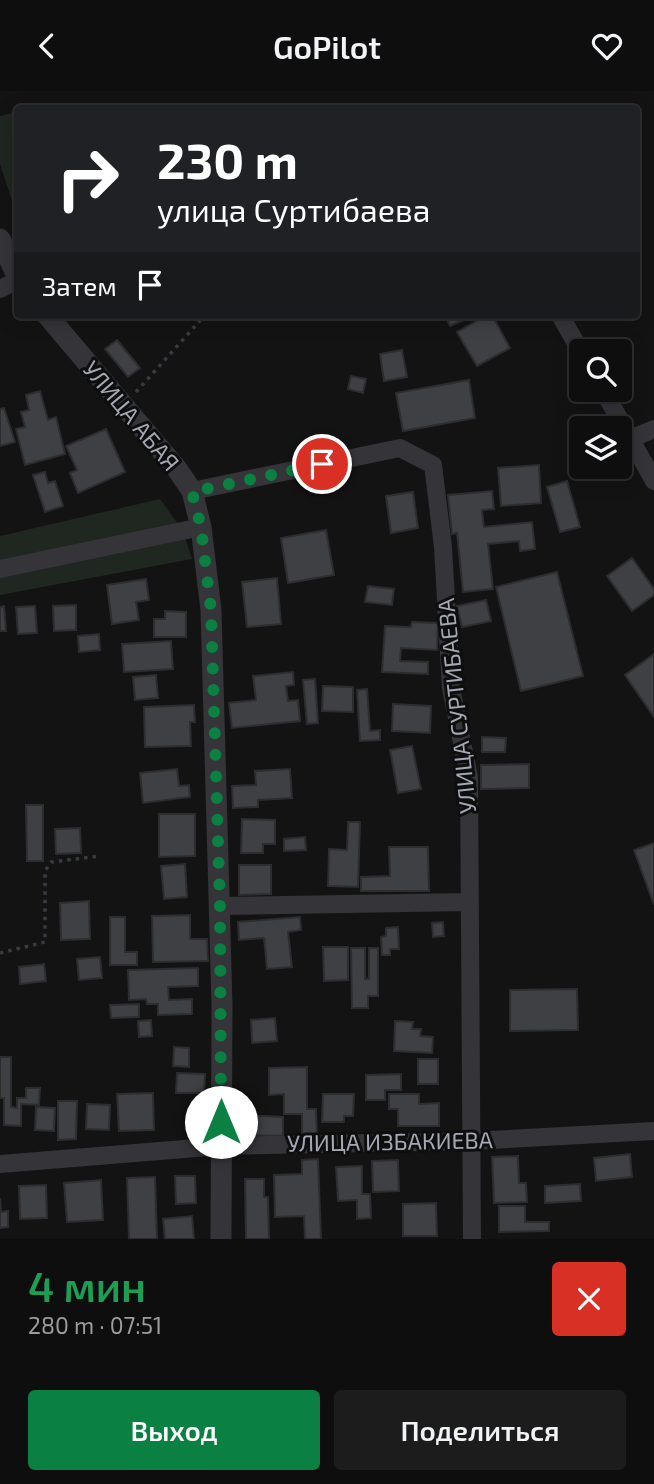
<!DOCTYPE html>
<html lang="ru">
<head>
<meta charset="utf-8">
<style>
  body { margin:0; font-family:"Exo 2",sans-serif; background:#1c1c1d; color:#f1f3f6; height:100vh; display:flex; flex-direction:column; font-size:26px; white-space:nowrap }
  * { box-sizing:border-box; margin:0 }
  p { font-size:23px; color:#9b9c9e }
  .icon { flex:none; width:38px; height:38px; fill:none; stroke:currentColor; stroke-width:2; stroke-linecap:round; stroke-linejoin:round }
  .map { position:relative; height:1148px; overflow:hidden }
  .sheet { display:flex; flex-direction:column; background:#0e0e0f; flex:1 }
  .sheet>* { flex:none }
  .guide { position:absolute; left:14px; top:14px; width:626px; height:214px; border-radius:7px; box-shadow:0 4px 18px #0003,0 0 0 2px #2e2e2f; background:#202124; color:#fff; overflow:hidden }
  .controls { position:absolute; left:569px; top:248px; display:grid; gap:14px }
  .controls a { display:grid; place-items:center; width:63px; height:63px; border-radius:7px; background:#0e0e0f; box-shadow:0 4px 18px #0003,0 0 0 2px #2e2e2f; font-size:35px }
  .pin { position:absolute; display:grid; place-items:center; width:60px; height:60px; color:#fff; margin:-30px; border:4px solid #fff; border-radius:50%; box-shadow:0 2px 7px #0007 }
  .me { position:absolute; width:77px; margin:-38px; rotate:0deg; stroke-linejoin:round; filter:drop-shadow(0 0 5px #0008) }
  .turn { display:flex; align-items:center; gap:24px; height:147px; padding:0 28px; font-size:32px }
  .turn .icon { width:91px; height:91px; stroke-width:2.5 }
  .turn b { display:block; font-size:49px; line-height:60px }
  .then { display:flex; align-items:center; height:66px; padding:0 28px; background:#0003; gap:14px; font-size:26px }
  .round { display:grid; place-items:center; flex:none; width:74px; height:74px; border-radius:7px; background:#1c1c1d }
  .summary { display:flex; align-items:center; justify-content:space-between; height:119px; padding:0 28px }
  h1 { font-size:42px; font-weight:600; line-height:52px; color:#1e9e55 }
  .primary-button { display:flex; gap:14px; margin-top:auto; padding:14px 28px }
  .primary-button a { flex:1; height:80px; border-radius:7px; background:#0b8043; color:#fff; font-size:28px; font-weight:600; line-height:80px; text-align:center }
  .primary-button a+a { background:#1c1c1d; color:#f1f3f6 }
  header { display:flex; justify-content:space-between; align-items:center; height:91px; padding:0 28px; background:#0e0e0f; font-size:32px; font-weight:600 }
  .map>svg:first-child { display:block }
  .green { fill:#1f2720 }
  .building { fill:#3f4044; stroke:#2d2d30; stroke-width:2 }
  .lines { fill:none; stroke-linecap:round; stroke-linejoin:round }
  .path { stroke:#3a3b40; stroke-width:3.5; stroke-dasharray:3.5 5; stroke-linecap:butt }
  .minor { stroke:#343439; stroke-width:18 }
  .tertiary { stroke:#343439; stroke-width:21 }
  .route { stroke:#0b8043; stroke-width:12; stroke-dasharray:0 21.6 }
  .labels { text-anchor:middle; stroke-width:6; stroke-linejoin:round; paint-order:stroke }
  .street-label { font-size:23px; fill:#a4a8b4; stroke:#0e0e0f }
</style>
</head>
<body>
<header><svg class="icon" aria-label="back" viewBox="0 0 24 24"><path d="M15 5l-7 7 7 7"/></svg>GoPilot<svg class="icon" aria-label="heart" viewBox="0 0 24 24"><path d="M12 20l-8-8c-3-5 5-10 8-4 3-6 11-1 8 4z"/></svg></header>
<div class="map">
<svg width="654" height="1148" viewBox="0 0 654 1148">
  <rect width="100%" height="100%" fill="#131314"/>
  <!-- green -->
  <path class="green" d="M17,21H18L17,125L0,73V25Z
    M160,408L183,440L192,468L0,504V445Z"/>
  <!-- building -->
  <path class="building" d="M445,224H475L450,235Z
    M487,224H492L510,257L477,275L457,241Z
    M117,249L140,277L128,286L105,258Z
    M402,259L407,286L384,290L380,263Z
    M351,285L366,288L363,302L348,298Z
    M469,289L475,327L403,340L396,302Z
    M40,300L48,329L56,326L65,363L25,374L16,338L25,336L21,321L29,319L26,304Z
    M4,317L15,351L0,355V318Z
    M106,338L125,381L78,402L70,382L77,379L66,355Z
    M539,374L541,412L501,415L498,377Z
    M45,381L48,392L55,390L63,415L45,421L33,384Z
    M567,390L580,436L560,441L547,396Z
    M492,400L494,418L482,419L484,436L532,431L535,458L520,460L519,450L488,453L493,498L463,501L457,442L452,443L448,404Z
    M413,401L418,437L391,442L386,405Z
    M326,439L334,484L288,492L281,447Z
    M632,467L654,498V504L632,520L607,485Z
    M557,481L583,585L521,600L496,496Z
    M277,487L281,533L247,536L242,491Z
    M146,488L149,509L136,511L139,529L112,533L107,494Z
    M368,495L394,498L392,514L365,511Z
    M486,509L491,530L462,536L457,515Z
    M76,514V539L54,540L53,515Z
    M4,515L6,540H0V516Z
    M35,515L37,542L18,543L16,516Z
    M165,520L186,521V546H154V528H165Z
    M412,531L438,532L437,559L401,557L400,570L428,571V583L382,581L385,535L411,536Z
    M99,543L100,559L79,561L78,545Z
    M171,550L173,578L124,581L122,553Z
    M654,563V626L625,584Z
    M293,581L294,594L286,595L288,610L298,609L300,630L232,637L229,612L256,609L253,585Z
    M156,584L158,607L135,609L133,586Z
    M315,588L318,632L307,633L303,589Z
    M323,595L353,596V621L322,620Z
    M367,598L370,640L380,639V649L360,650L357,599Z
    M393,613L431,615L430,642L392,640Z
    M194,614L195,631H190L191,655L145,656L144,616Z
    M482,646L506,647L505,661H482Z
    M412,655L421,698L398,702L390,659Z
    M529,673V697L481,698V674Z
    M177,678L179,695L189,694L190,706L143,712L140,682Z
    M290,678L292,707L258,709V716L233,717L232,695L256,694L255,680Z
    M26,714H43V770H27Z
    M159,723H195V765L159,766Z
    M242,728L275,729V753H263V762H241Z
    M348,731H360L358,796L328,795L329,758L347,759Z
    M80,737L81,762L56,763L55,738Z
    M305,746L306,759L284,760V748Z
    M654,752V814L634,759Z
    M389,756H428L429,800H361V786L390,785Z
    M185,773L187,806L164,808L161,775Z
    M239,774H271V803L239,804Z
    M89,810L90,848L61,849L60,812Z
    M190,824V848H207L208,870L153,871L152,825Z
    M110,826H125V861H137V874H110Z
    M300,826L301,839L288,841L292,876L267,878L264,847L239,849L238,831Z
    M443,831L444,845L433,846L432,832Z
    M398,836L399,858H390V864H382L381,846L386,845V837Z
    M323,856H348V889L324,890Z
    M351,857H365V888H369V857H378V905H368V917H352Z
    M100,866L102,887L79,889L77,868Z
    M44,873L46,890L20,893L19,876Z
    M198,877V895L168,896L169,909L192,908V923L158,924V913H147L146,908L129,909L128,879Z
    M577,898L578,939L510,940V899Z
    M139,913V926L111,927L110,914Z
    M275,927L277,950L252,952L251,929Z
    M151,929L152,945L139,946L138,930Z
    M395,930L413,931L412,938H421L420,945L433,946L432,962L394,960Z
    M174,956L189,957V976L173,975Z
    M0,966H11V1016L17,1017V1007H26V997H40L39,1014L21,1013V1035L4,1034V1007H0Z
    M418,968H438V993H418Z
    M307,976V1018H316L317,1047H302V1023H284V1003L269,1004V977Z
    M177,982L205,983L204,1002H176Z
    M401,983V999H385V1009H366V984Z
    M153,1002L154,1039L119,1040L117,1003Z
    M323,1003H354L353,1025H344V1031H322Z
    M389,1003H419V1013L439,1012V1035H398V1018H389Z
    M58,1010H77L76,1048L58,1049Z
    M87,1013L110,1014L109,1039L86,1038Z
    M36,1016L55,1017L54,1040L35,1039Z
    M243,1024L283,1026V1045L243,1044Z
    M630,1063L632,1086L596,1090L594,1067Z
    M518,1065L519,1092H526L527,1111L494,1112L492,1066Z
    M318,1068L321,1148H305L304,1125L275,1126L274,1084L302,1083V1069Z
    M398,1069L399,1100L373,1101L372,1070Z
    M362,1075V1103H370L371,1127L357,1128V1109L338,1110L336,1076Z
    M175,1085H195L196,1112L176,1113Z
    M155,1086L157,1148H129L127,1087Z
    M245,1088H264V1106H268L269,1148H246Z
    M101,1089L103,1129L67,1131L64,1092Z
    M580,1093L581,1110L545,1112V1095Z
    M46,1094L47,1127L20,1128L19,1095Z
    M0,1107L1,1121L8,1120V1136L0,1137Z
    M436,1112L437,1145H403V1113Z
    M499,1115H525V1131H549V1140L499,1141Z
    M192,1125L194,1148H165L163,1128Z"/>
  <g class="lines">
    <!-- path -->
    <path class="path" d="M136,301L205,224
      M0,862L45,851V780L51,771L101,765"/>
    <!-- minor -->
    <path class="minor" d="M0,198L18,189
      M560,224L581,261
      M603,299L654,390
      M630,348L654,338
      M192,400L400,357L433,374L443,456L451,597L469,686L472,1148
      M0,478L201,436
      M220,815L469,811
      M0,1073L221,1055L472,1050L654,1040"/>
    <!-- tertiary -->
    <path class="tertiary" d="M0,148L18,187
      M47,224L177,378L192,400L201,436L211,519L222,914L221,1148"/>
  </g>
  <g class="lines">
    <!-- route -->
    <path class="route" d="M221,1031L220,815L211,519L201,436L192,401L322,373"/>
  </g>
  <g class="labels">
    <!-- street labels -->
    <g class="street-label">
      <text transform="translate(131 325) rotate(50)" y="8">УЛИЦА АБАЯ</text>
      <text transform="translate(457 615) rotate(-96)" y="8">УЛИЦА СУРТИБАЕВА</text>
      <text transform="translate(390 1051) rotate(-1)" y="8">УЛИЦА ИЗБАКИЕВА</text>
    </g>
  </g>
</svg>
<div class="controls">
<a><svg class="icon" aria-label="search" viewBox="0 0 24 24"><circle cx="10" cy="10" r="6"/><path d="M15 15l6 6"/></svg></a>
<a><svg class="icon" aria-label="layers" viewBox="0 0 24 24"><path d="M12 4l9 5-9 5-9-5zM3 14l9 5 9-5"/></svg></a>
</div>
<div class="pin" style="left:322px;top:373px;background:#d93025"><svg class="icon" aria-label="arrive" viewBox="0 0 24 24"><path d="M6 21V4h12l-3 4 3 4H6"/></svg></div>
<svg class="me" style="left:221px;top:1031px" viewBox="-20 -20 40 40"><circle r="19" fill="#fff"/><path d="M0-13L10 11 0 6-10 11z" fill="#0b8043"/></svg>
<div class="guide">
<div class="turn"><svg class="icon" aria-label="right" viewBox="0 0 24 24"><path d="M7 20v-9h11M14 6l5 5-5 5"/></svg><div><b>230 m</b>улица Суртибаева</div></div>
<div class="then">Затем<svg class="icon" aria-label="arrive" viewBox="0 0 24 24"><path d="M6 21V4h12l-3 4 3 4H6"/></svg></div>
</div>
</div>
<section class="sheet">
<div class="summary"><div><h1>4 мин</h1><p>280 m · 07:51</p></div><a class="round" style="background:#d93025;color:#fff"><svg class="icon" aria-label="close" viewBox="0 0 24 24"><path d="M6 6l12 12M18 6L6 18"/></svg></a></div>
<div class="primary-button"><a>Выход</a><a>Поделиться</a></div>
</section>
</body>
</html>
